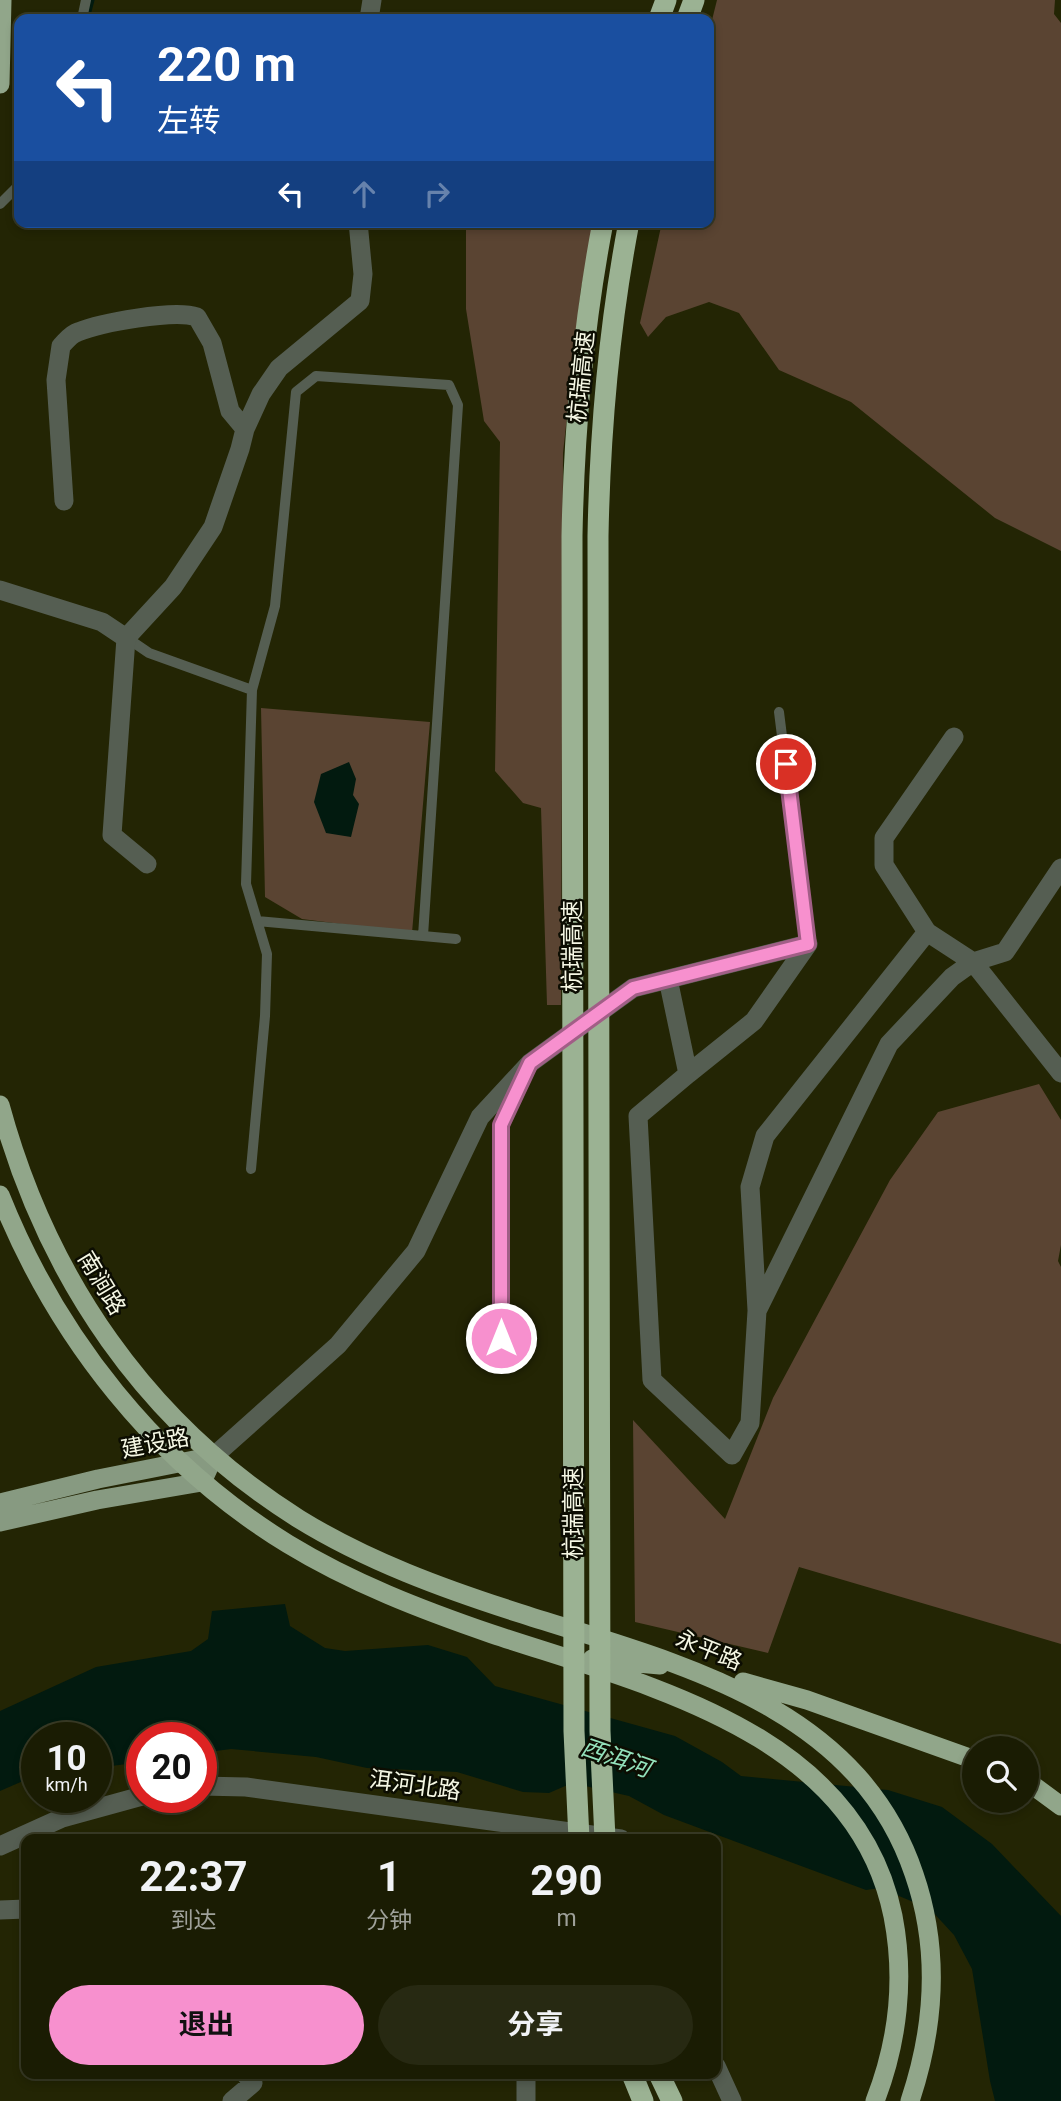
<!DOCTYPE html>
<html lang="zh">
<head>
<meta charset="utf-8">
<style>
  body { margin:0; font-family:Roboto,"Noto Sans SC",sans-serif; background:#272912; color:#f1f3f6; height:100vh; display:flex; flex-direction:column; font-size:26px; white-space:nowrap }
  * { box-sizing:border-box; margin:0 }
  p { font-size:23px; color:#9fa19a }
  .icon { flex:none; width:38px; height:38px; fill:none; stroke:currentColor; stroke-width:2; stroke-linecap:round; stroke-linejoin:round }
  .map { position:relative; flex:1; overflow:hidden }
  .side { position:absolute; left:21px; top:1834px; width:700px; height:245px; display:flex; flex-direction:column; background:#1a1c03; border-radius:14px; box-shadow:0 4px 10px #0003,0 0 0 2px #383a25 }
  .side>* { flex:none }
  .guide { position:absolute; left:14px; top:14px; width:700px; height:214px; border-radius:14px; box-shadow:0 4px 10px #0003,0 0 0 2px #383a25; background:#1a4fa0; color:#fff; overflow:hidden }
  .fabs { position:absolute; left:962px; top:1736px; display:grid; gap:14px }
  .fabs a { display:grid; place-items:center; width:77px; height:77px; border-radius:50%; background:#1a1c03; box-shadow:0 4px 10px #0003,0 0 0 2px #383a25; font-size:35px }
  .speed { position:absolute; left:21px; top:1722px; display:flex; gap:14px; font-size:35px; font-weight:700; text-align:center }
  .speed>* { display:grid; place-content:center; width:91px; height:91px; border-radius:50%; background:#1a1c03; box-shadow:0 4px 10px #0003,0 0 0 2px #383a25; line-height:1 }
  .speed small { font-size:18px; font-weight:400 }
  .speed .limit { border:10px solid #d22; background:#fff; color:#111 }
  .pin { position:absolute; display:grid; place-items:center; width:60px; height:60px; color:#fff; margin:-30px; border:4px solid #fff; border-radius:50%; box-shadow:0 2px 7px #0007 }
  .me { position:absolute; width:77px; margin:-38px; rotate:0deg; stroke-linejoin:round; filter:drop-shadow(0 0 5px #0008) }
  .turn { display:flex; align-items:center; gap:24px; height:147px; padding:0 28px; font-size:32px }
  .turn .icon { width:91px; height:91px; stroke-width:2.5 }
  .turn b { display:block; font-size:49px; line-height:60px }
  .lanes { display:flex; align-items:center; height:66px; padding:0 28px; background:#0003; justify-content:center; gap:35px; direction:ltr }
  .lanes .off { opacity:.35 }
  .eta { display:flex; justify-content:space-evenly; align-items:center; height:119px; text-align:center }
  .eta b { font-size:42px; font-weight:700; line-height:49px }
  .primary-button { display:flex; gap:14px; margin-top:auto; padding:14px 28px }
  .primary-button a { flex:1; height:80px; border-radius:42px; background:#f790ce; color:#111; font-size:28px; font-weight:700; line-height:80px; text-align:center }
  .primary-button a+a { background:#272912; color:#f1f3f6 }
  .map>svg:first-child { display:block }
  .green { fill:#5a4432 }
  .water { fill:#021a0f }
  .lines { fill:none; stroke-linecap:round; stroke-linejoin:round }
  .stream { stroke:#021a0f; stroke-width:5 }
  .service { stroke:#555e52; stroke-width:10 }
  .minor { stroke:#555e52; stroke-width:19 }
  .tertiary { stroke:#555e52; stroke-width:19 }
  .primary { stroke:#879a81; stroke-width:19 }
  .trunk { stroke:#91a68a; stroke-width:19 }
  .motorway { stroke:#9bb293; stroke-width:21 }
  .route-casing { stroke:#a15e86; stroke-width:18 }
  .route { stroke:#f790ce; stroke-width:12 }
  .labels { text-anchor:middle; stroke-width:5; stroke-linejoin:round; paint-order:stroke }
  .street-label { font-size:23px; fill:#f5f7e4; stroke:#0c0d02 }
  .water-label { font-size:24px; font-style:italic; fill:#93e1bb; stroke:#0c0d02 }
</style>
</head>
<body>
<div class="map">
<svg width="1061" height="2101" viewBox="0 0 1061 2101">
  <rect width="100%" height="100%" fill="#232504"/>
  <!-- green -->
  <path class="green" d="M717,0H1055L1054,14L1061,23V551L995,518L851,402L779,370L739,313L709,302L666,317L648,337L640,323L662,222H709V32Z
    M466,222H595L581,288L563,453L561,1005H547L541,808L523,803L495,771L500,442L484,421L466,309Z
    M261,708L430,722L412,933L302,919L265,897Z
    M1039,1084L1061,1120V1245L1058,1261L1061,1267V1644L799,1567L768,1653L635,1622L633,1420L725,1519L773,1398L890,1180L938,1112Z"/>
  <!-- water -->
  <path class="water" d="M349,762L356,779L353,795L359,804L351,837L326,833L314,802L321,774Z
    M285,1604L290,1626L325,1648L345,1651L428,1645L467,1657L495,1686L675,1736L722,1762L741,1776L888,1790L942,1807L992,1844L1061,1916V2101H995L990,2081L972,1969L954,1935L930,1909L880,1888L866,1890L664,1815L629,1796L572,1783L549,1793L523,1792L457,1772L367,1768L316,1757L231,1749L201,1753V1738H142V1762L96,1768V1738H37V1778L23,1781L0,1791V1711L96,1667L191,1651L208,1639L212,1611Z"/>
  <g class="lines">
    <!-- stream -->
    <path class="stream" d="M87,19L92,0"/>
    <!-- service -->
    <path class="service" d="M82,19L86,0
      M0,204L19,185
      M127,638L149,653L252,690L246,884L267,954L265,1016L251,1169
      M252,690L275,606L296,392L316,376L449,385L458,405L423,936
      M779,712L808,944
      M257,921L456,939
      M501,1337V1125L522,1080"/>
    <!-- minor -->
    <path class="minor" d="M369,19L372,0
      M64,501L56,380L61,346C66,341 71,334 78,332C100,323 174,309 197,317L212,343L230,411L245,429
      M0,590L102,622L126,638
      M954,737L884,838V865L927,932L973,962L1061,1073
      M147,864L112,835L126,638L173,587L213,527L240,449L245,429L261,394L279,368L360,301L363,274L358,222
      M668,979L688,1074L638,1116L652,1380L732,1455L750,1423L757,1311L889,1044L952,977L973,962L1005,952L1061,868
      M688,1074L754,1021L808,944
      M757,1310L750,1187L765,1136L927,932
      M214,1456L338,1345L416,1251L480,1117L530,1063L633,988L808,944
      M0,1910L26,1909
      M716,2066L732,2101
      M526,2074V2101
      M232,2101L253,2083L245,2074"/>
    <!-- tertiary -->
    <path class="tertiary" d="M201,1786L246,1787L621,1839
      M0,1846L62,1818L142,1796"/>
    <!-- primary -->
    <path class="primary" d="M0,1503L98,1479L214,1456
      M0,1522L97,1500L202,1482L214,1456"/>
    <!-- trunk -->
    <path class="trunk" d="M0,84L2,0
      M0,1105C47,1278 146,1423 299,1519C367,1561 444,1589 519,1613C671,1662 856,1702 914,1874C940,1949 935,2026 910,2101
      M0,1195C57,1338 156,1463 288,1544C352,1583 422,1610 492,1634C645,1685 855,1731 893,1916C905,1978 898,2042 875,2101
      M592,1659L660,1665
      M743,1682L807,1700L975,1760
      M1027,1781L1061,1806"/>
    <!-- motorway -->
    <path class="motorway" d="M659,19L666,0
      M687,19L694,0
      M579,1839L574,1731L572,536C574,430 583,326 603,222
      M605,1839L600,1731L598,536C600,431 609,326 629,222
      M632,2074L643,2101
      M659,2074L672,2101"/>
  </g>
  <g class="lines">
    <defs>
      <path id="route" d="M501,1338V1125L530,1063L633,988L808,944L786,764"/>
    </defs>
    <!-- route casing -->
    <use href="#route" class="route-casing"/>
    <!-- route -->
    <use href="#route" class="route"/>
  </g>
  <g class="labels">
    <!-- street labels -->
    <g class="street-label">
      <text transform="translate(581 377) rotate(-84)" y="8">杭瑞高速</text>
      <text transform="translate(572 946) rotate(-90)" y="8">杭瑞高速</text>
      <text transform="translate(102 1283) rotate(59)" y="8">南涧路</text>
      <text transform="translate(155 1443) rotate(-11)" y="8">建设路</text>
      <text transform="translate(573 1513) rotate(-90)" y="8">杭瑞高速</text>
      <text transform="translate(709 1650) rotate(22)" y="8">永平路</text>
      <text transform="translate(415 1785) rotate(8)" y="8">洱河北路</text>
    </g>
    <!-- water labels -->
    <g class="water-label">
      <text transform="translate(616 1758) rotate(19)" y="8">西洱河</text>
    </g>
  </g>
</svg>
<div class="fabs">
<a><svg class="icon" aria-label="search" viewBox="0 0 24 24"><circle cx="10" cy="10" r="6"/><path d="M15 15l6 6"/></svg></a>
</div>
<div class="speed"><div>10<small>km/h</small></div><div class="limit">20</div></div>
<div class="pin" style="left:786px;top:764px;background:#d93025"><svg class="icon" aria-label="arrive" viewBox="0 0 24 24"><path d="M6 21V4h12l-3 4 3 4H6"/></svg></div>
<svg class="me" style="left:501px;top:1338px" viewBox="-20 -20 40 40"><circle r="17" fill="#f790ce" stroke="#fff" stroke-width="3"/><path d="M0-11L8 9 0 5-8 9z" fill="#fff"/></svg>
<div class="guide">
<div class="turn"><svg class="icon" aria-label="left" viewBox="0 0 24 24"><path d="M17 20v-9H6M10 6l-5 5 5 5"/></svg><div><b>220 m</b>左转</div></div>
<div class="lanes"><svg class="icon" aria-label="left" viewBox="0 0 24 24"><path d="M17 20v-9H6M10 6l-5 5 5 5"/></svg><svg class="icon off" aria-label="ahead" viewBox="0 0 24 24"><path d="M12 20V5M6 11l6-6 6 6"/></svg><svg class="icon off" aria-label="right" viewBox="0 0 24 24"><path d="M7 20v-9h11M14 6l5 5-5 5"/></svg></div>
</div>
<section class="side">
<div class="eta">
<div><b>22:37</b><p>到达</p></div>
<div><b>1</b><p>分钟</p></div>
<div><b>290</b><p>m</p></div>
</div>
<div class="primary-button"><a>退出</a><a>分享</a></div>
</section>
</div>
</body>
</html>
